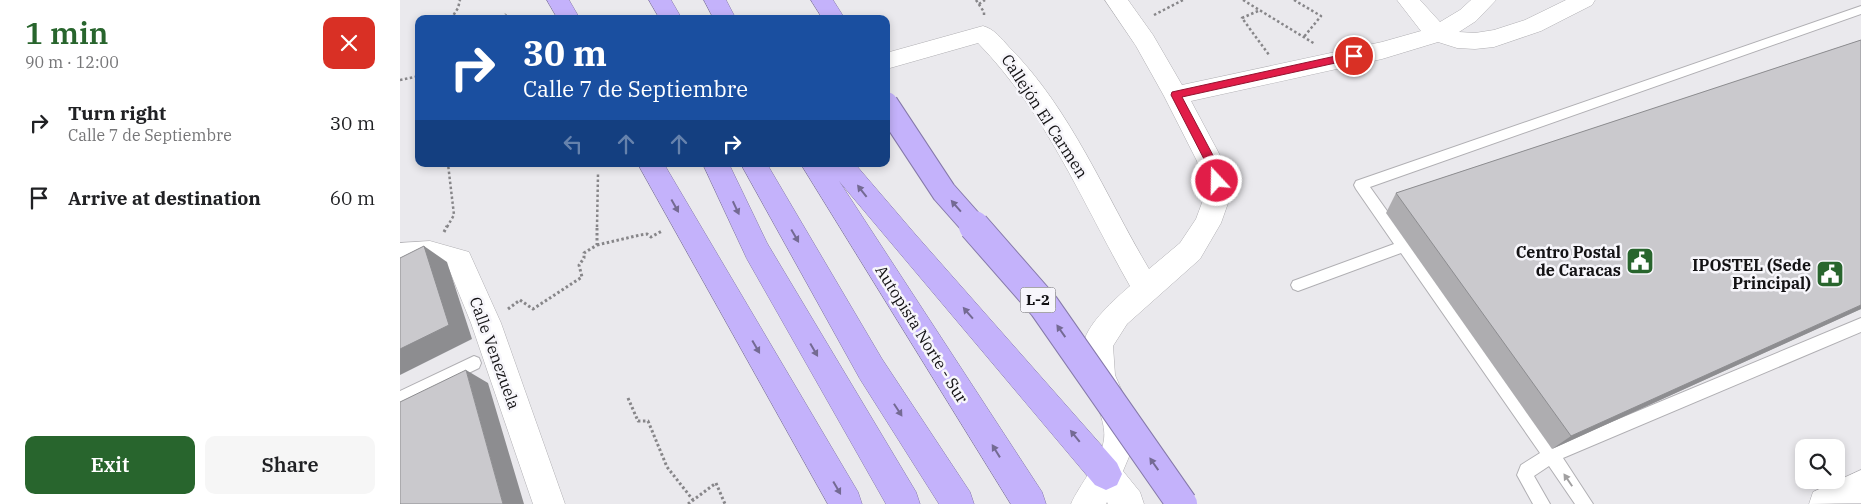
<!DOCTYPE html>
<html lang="en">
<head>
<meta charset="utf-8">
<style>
  body { margin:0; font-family:"IBM Plex Serif",serif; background:#f6f6f6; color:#202124; height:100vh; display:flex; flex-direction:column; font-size:19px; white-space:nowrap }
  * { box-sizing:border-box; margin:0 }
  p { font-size:16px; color:#757577 }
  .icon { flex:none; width:28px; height:28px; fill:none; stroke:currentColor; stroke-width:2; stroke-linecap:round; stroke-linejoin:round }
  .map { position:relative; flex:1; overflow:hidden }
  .panel { display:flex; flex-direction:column; background:#fff; width:400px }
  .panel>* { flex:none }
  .top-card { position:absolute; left:15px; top:15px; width:475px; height:152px; border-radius:10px; box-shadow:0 2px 8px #0003; background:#1a4fa0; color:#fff; overflow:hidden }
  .tools { position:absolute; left:1395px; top:439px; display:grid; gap:10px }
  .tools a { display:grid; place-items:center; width:50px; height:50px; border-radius:10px; background:#fff; box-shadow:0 2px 8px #0003; font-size:25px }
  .pin { position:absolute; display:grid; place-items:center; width:42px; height:42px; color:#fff; margin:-21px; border:2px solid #fff; border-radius:50%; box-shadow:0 1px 5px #0007 }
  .me { position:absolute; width:55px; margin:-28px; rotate:339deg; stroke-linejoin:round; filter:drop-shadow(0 0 4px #0008) }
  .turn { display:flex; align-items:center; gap:18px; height:105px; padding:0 25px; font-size:22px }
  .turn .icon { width:65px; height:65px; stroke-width:2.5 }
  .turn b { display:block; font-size:35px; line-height:42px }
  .lanes { display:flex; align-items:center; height:48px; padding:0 25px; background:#0003; justify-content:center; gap:25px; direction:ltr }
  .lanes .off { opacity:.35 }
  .round { display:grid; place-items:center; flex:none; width:52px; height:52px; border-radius:10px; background:#f6f6f6 }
  .head { display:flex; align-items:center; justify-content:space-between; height:85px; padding:0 25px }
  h1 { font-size:30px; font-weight:600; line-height:38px; color:#28652d }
  .action { display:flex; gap:10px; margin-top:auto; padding:10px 25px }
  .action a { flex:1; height:58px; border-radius:10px; background:#28652d; color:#fff; font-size:20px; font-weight:600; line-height:58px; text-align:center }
  .action a+a { background:#f6f6f6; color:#202124 }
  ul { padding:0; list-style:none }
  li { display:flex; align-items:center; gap:15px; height:75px; padding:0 25px }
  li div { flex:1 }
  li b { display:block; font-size:19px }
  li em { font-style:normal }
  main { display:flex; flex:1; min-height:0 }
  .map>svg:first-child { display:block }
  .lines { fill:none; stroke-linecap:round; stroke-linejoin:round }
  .lane-casing { stroke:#b0afb3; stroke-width:2 }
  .street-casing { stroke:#b0afb3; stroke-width:1 }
  .highway-casing { stroke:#867aaa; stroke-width:1 }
  .path-far1 { stroke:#878689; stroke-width:2.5; stroke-dasharray:2.5 2.5; stroke-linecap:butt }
  .path { stroke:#878689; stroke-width:3; stroke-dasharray:2.5 2.5; stroke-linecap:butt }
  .lane { fill:#fff; fill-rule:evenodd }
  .street { fill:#fff; fill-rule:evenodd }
  .highway { fill:#c4b2fb; fill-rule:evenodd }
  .highway-bridge-far1-casing { stroke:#867aaa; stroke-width:26; stroke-linecap:butt }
  .highway-bridge-casing { stroke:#867aaa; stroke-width:32; stroke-linecap:butt }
  .highway-bridge-far1 { stroke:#c4b2fb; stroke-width:24 }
  .highway-bridge { stroke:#c4b2fb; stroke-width:30 }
  .wall { fill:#aeadb0 }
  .shaded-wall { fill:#8d8d90 }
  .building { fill:#cac9cd; stroke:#8d8d90 }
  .oneway { fill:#746a93 }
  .oneway2 { fill:#a1a0a1 }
  .route { fill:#e11d48; stroke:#92132f }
  .labels { text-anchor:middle; stroke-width:5; stroke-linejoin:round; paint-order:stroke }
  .shield { fill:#f7f6fb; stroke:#575659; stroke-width:1 }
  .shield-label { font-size:15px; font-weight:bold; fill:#131214 }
  .street-label { font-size:16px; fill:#131214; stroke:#f7f6fb }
  .poi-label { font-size:16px; font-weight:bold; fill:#131214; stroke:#f7f6fb; text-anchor:end }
</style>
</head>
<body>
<main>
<section class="panel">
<div class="head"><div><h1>1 min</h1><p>90 m · 12:00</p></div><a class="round" style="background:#d93025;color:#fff"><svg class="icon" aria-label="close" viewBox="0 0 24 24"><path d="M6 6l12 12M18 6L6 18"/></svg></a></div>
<ul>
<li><svg class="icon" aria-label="right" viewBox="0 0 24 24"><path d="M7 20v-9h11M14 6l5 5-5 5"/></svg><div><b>Turn right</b><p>Calle 7 de Septiembre</p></div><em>30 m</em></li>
<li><svg class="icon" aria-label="arrive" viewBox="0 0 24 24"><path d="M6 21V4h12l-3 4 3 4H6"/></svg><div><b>Arrive at destination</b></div><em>60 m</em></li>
</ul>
<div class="action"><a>Exit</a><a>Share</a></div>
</section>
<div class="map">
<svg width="1461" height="504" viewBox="0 0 1461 504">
  <rect width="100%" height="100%" fill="#eae9ed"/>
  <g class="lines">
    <defs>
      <path id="lane" d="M1461,6V14L970,187L1154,446L1461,318V332L1163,458L1193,504H1175L1149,466L1134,476L1150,504H1133L1117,475L1121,465L1140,453L1001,253L898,291L893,289L891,285L893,281L994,244L956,189L954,185L956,181Z
        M74,356L79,358L81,363L79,368L0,406V391Z"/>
      <path id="street" d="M705,0H728L753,35L782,85L982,42L1021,31L997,0H1020L1040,22L1060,10L1071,0H1096L1076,21L1059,32L1075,33L1094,30L1125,20L1166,0H1195L1192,5L1141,31L1094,47L1075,49L1057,48L1038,42L982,59L791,101L823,161L832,192L821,223L800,259L727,324L713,346L715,375L734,419L736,440L723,471L740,492L744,504H708L707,502L706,504H671C679,485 702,459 704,439C706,424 698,409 693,395C687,379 680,359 684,342C688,323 715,299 730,286C682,202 647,114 578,43L490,68L486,67V53L583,26C594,29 601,38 609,47C671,109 705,195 749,269L780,243L796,219L806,192L797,161L764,96L736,46Z
        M30,241L69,252L101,323L165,504H133L71,323L49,269L30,265L0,267V243Z
        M1461,470V503L1409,504L1413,492Z"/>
      <path id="highway" d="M147,0H169L180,19H158Z
        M249,0H271L282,19H260Z
        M304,0H326L336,19H314Z
        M411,0H433L445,19H423Z
        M238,164H264L458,492L462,504H428Z
        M303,164H329L367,243L516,492L520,504H486L347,259Z
        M341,164H367L482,359L570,492L574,504H539L460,379Z
        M401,164H455L515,234L717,463L722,474L717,485L706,490L695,485L439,181L642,492L646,504H611Z"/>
    </defs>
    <!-- lane casing -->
    <use href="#lane" class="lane-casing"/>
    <!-- street casing -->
    <use href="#street" class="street-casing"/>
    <!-- highway casing -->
    <use href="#highway" class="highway-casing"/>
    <!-- path-far1 -->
    <path class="path-far1" d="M576,0L584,12V16
      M843,0L915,44
      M894,0L921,16L903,38
      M579,4L585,0
      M858,11L842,18L869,55
      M754,15L783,0
      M51,19L58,8L60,0
      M103,19L106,14
      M0,80L19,76
      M47,227L54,215L48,164
      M197,227L198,174"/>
    <!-- path -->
    <path class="path" d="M44,232L47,226
      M197,245L240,235L247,234L251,237L262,231
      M108,309L120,300L133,309L182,277L179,265L184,258V253L197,245V226
      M228,398L238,421H248L267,467L293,500
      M288,504L316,483L325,504"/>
    <!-- lane -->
    <use href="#lane" class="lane"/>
    <!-- street -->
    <use href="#street" class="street"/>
    <!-- highway -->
    <use href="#highway" class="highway"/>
    <defs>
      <path id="highway-bridge-far1" d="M486,104L544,192L575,227"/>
      <path id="highway-bridge" d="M574,226L644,306L782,504"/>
    </defs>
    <!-- highway-bridge-far1 casing -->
    <use href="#highway-bridge-far1" class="highway-bridge-far1-casing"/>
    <!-- highway-bridge casing -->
    <use href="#highway-bridge" class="highway-bridge-casing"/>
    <!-- highway-bridge-far1 -->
    <use href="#highway-bridge-far1" class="highway-bridge-far1"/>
    <!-- highway-bridge -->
    <use href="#highway-bridge" class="highway-bridge"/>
  </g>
  <!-- wall -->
  <path class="wall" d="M1461,40V309L1152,449L986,213L996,193Z"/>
  <!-- shaded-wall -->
  <path class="shaded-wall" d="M24,246L47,262L72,339L0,375V349Z
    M1461,305V309L1439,319L1152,449L1171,436Z
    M66,370L88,383L124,504H103Z"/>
  <!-- building -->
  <path class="building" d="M1461,40V305L1171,436L996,193Z
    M24,246L49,325L0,349V258Z
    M66,370L103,504H0V402Z"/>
  <!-- one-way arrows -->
  <defs><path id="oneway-solid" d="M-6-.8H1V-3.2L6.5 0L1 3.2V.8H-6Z" transform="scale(1.25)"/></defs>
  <g class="oneway">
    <use href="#oneway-solid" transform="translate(462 191) rotate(-128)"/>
    <use href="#oneway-solid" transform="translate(275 206) rotate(61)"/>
    <use href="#oneway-solid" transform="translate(556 206) rotate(-131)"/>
    <use href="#oneway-solid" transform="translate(336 208) rotate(65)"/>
    <use href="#oneway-solid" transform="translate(395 236) rotate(60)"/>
    <use href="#oneway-solid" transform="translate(568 313) rotate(-131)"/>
    <use href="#oneway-solid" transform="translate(661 331) rotate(-125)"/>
    <use href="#oneway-solid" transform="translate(356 347) rotate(60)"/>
    <use href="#oneway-solid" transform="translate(414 350) rotate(60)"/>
    <use href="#oneway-solid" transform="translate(498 410) rotate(57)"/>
    <use href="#oneway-solid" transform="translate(675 436) rotate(-129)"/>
    <use href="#oneway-solid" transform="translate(596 451) rotate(-122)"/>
    <use href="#oneway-solid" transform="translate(754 464) rotate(-125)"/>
    <use href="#oneway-solid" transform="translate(437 488) rotate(60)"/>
  </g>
  <use class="oneway2" href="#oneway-solid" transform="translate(1168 480) rotate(-124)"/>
  <!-- route -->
  <path class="route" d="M954,52L958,53V58L782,97L816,161L822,181L817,185L813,184L805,161L771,95L772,92Z"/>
  <!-- icons -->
  <defs>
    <symbol id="civic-square" viewBox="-11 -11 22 22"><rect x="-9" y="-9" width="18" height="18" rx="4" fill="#28652d" stroke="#f7f6fb"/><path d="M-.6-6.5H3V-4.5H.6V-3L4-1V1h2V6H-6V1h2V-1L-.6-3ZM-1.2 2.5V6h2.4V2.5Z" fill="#fff"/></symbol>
  </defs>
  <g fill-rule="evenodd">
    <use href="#civic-square" x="1224" y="245" width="32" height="32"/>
    <use href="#civic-square" x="1414" y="258" width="32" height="32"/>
  </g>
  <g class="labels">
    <!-- shield labels -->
    <rect class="shield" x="620.5" y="287.5" width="35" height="25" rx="4"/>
    <g class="shield-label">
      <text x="638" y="305">L-2</text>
    </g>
    <!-- street labels -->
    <g class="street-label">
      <text transform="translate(645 116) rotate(57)" y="6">Callejón El Carmen</text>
      <text transform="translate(522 334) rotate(58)" y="6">Autopista Norte - Sur</text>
      <text transform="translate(95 353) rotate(70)" y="6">Calle Venezuela</text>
    </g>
    <!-- poi labels -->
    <g class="poi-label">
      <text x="1221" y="258">Centro Postal<tspan x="1221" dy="18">de Caracas</tspan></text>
      <text x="1411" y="271">IPOSTEL (Sede<tspan x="1411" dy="18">Principal)</tspan></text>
    </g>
  </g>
</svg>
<div class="tools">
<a><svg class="icon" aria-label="search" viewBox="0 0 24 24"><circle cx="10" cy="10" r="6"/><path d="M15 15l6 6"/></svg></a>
</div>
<div class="pin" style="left:954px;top:56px;background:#d93025"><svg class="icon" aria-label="arrive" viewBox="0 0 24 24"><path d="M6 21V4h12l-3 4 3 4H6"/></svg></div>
<svg class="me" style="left:817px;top:181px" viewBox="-20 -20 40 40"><circle r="17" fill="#e11d48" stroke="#fff" stroke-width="3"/><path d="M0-11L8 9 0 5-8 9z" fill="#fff"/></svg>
<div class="top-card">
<div class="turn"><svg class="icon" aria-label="right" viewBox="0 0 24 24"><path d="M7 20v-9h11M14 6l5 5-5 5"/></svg><div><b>30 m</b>Calle 7 de Septiembre</div></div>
<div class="lanes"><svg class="icon off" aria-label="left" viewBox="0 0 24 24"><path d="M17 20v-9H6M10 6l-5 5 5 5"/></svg><svg class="icon off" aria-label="ahead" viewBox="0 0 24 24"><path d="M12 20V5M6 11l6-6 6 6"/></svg><svg class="icon off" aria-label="ahead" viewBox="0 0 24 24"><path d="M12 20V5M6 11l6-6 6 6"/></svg><svg class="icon" aria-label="right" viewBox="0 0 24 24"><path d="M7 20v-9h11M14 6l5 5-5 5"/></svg></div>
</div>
</div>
</main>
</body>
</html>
